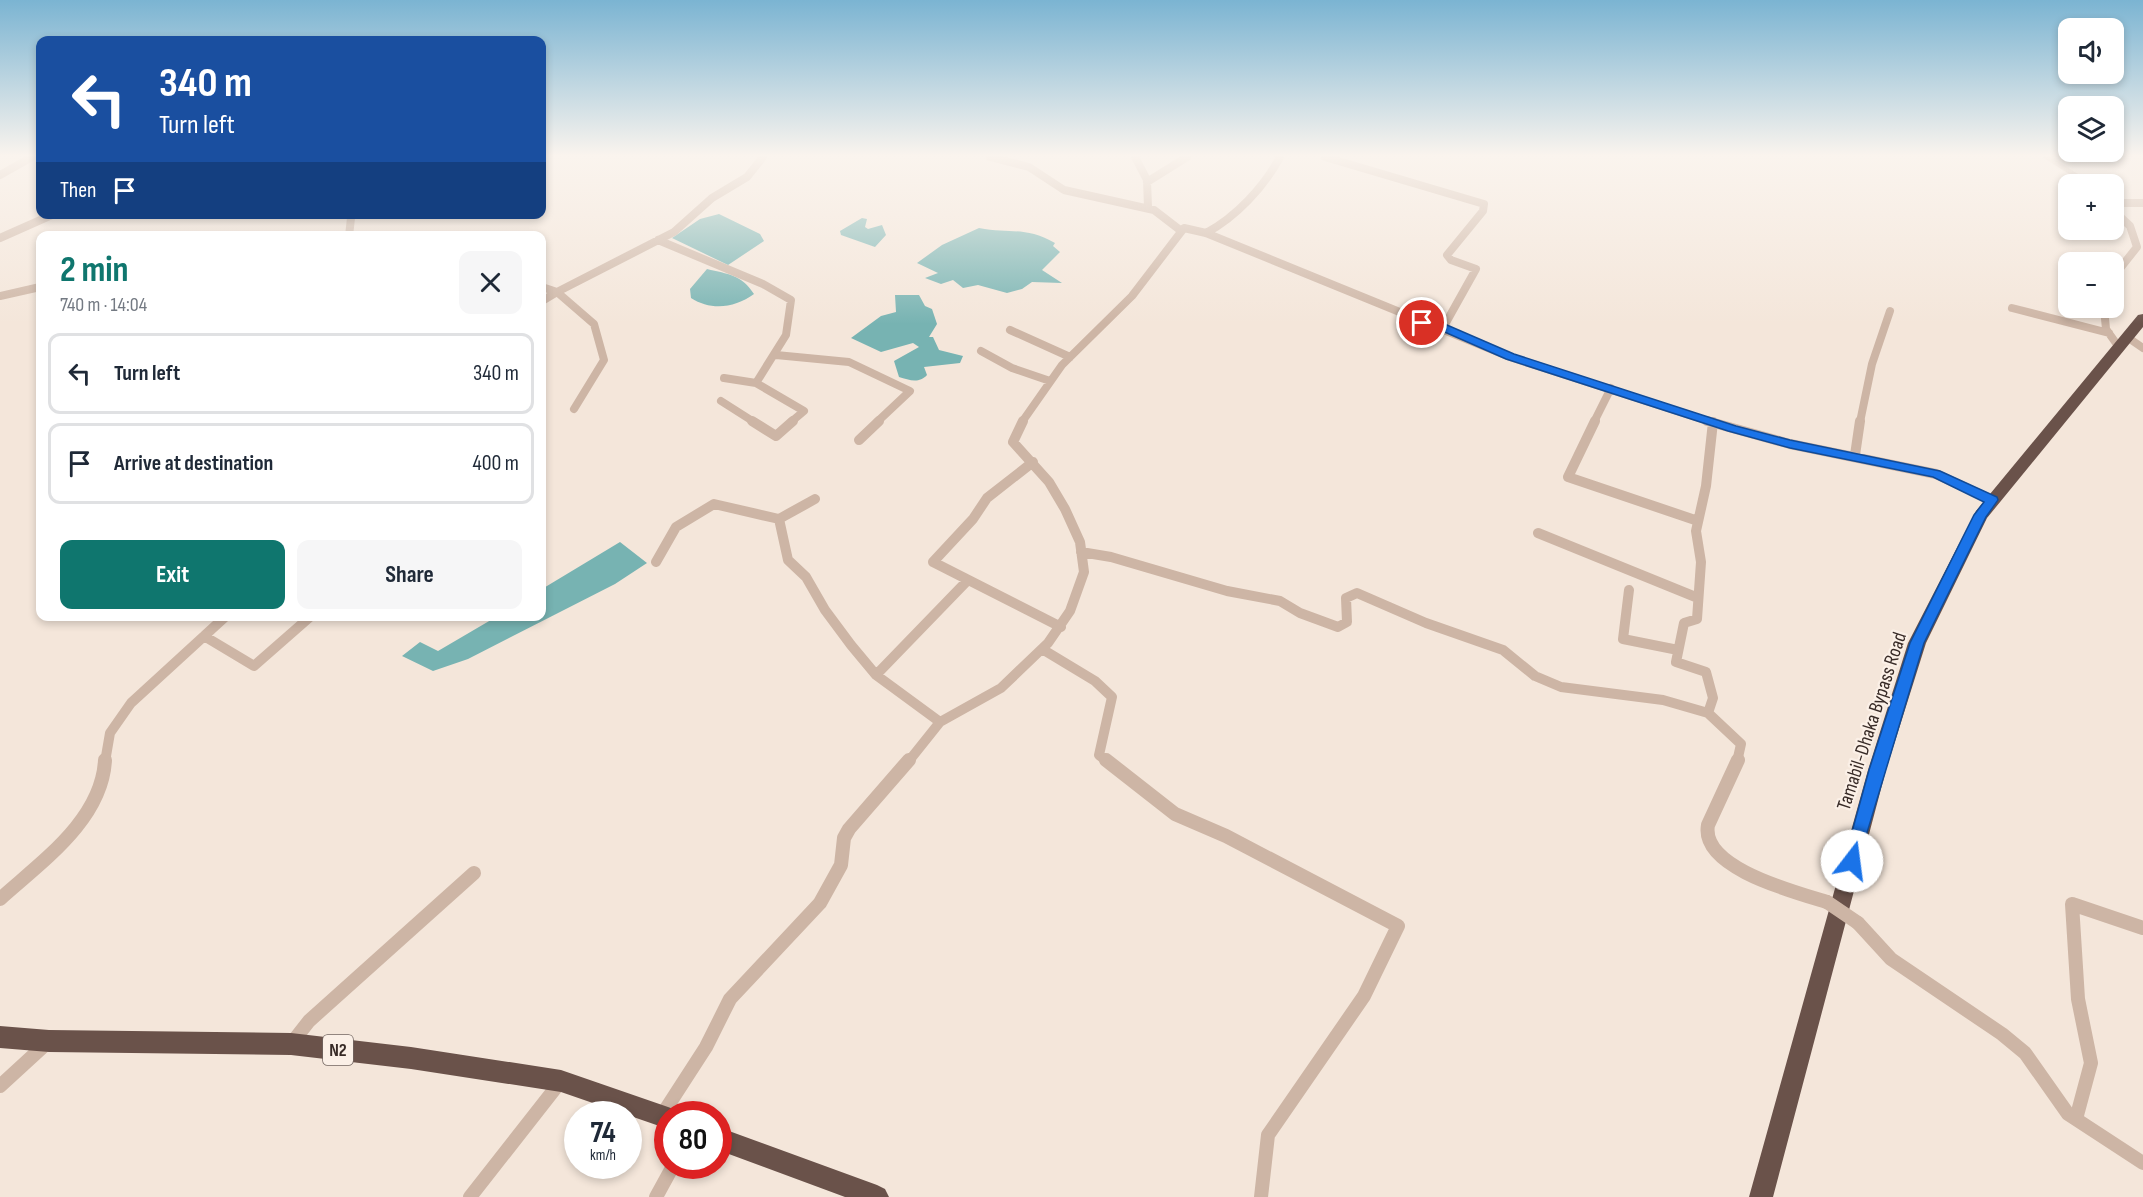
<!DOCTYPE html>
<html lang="en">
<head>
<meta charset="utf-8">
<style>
  body { margin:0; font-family:"Sofia Sans Condensed",sans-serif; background:#f6f6f7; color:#1f2937; height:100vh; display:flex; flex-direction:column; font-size:22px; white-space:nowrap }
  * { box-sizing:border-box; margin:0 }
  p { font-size:20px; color:#747a83 }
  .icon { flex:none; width:33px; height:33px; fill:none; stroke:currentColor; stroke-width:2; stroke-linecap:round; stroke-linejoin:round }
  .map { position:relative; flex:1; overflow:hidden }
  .details { position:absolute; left:36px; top:231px; width:510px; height:390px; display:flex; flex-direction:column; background:#fff; border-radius:12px; box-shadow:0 3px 9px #0003 }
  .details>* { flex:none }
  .top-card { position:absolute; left:36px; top:36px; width:510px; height:183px; border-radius:12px; box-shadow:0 3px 9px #0003; background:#1a4fa0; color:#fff; overflow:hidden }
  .fabs { position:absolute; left:2058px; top:18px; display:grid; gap:12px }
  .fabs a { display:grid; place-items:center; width:66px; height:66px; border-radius:12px; background:#fff; box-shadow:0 3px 9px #0003; font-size:30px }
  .speed { position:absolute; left:564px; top:1101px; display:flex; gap:12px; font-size:30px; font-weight:700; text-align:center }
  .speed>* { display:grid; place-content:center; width:78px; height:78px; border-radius:50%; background:#fff; box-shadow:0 3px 9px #0003; line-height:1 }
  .speed small { font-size:15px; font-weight:400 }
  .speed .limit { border:9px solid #d22; background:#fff; color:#111 }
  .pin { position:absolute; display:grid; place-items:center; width:51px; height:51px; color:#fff; margin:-26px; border:3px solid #fff; border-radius:50%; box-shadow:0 2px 6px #0007 }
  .me { position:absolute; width:66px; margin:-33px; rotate:15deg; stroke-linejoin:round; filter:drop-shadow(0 0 4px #0008) }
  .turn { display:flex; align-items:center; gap:21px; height:126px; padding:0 24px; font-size:27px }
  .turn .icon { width:78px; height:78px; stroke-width:2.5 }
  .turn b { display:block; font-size:42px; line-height:51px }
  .then { display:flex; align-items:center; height:57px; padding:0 24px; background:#0003; gap:12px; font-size:22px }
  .round { display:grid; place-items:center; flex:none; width:63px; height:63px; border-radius:12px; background:#f6f6f7 }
  .head { display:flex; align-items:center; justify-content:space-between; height:102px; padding:0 24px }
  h1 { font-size:36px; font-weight:700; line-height:45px; color:#0f766e }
  .primary-button { display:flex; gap:12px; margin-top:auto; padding:12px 24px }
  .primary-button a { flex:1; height:69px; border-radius:12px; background:#0f766e; color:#fff; font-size:24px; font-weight:700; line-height:69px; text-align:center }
  .primary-button a+a { background:#f6f6f7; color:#1f2937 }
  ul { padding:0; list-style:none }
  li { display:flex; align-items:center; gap:18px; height:81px; margin:0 12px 9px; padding:0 12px; border:3px solid #e0e1e3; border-radius:12px }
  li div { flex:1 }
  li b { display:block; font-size:22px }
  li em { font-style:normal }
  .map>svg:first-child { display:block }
  .water { fill:#77b3b2 }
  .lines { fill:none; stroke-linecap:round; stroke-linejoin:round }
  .minor-far2 { stroke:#cdb5a5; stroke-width:8 }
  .minor-far1 { stroke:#cdb5a5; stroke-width:10 }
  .minor { stroke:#cdb5a5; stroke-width:14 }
  .tertiary { fill:#cdb5a5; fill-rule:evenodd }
  .trunk { fill:#6a524a; fill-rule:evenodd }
  .minor-bridge { stroke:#cdb5a5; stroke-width:14 }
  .route { fill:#1a73e8; stroke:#114b97; stroke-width:1.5 }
  .labels { text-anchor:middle; stroke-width:4.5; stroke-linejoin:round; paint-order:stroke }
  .shield { fill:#fbf0e7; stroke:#726661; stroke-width:1.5 }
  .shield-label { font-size:18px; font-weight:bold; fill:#382b27 }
  .street-label { font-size:20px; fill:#382b27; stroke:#fbf0e7 }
</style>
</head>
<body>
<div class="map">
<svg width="2143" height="1197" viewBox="0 0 2143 1197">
  <rect width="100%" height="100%" fill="#f4e6da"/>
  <!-- water -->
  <path class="water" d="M719,214L760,234L764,241L728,265L672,238L700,219Z
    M862,218L867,219L865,227L868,229L882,225L886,235L875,247L841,235L840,231Z
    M979,228C1010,234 1025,226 1055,243L1053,246L1060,252L1042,270L1062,283L1032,282L1022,289L1007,293L978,285L963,288L953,280L941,284L925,278L938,273L917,263L942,245Z
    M707,269C728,274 742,275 754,294C735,308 711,311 691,298L690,289Z
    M895,295H919L925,306L932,309L937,324L929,337H933L939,350L963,356L960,363L924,367L927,375C919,384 909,380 899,377L894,361L919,347L913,343L881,352L851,338L881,316L896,312Z
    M620,542L647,563L615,584L468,659L433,671L402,656L420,642L438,651L496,617L542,616V589Z"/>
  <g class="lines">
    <!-- minor-far2 -->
    <path class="minor-far2" d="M990,157L1029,167L1064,190L1154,210L1180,230
      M1135,157L1147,180L1148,207
      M1325,157L1484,204L1483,211L1447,255L1451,260L1476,269L1443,328
      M0,175L32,157
      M1147,182L1187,157
      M2114,203H2143
      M2114,211L2130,226L2137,247L2114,276
      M1206,233C1236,217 1264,187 1280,157
      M349,236L351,218
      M0,238L54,214
      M658,240L763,284L791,300L786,335L756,383L724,378
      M542,287L557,292L542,301
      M0,296L40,287
      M2012,308L2109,333
      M2104,308L2106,329L2118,346
      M1010,330L1070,357
      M2127,337L2143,348
      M981,351L1012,368L1050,381
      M776,355L849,362L910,391L877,422
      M756,383L804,411L791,422
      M721,401L754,422
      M574,409L604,360L594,324L557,292L674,232L712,198L747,177L763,157
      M1022,422L1062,365L1132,296L1184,228L1206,233L1510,357L1711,422
      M1594,422L1611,388
      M1860,422L1872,364L1890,311"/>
    <!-- minor-far1 -->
    <path class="minor-far1" d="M752,421L776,436L793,421
      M1595,421L1568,477L1698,521
      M1707,421L1790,444L1936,474L1992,500
      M1713,422L1706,486L1696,531L1701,562L1697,619L1684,623L1676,662L1706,672L1713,698L1708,713L1741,744L1737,762
      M859,440L879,421
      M1855,455L1860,421
      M1033,462L987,498L973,519L933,562L1061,627
      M779,519L815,499
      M1538,533L1698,598
      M1081,552L1111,557L1227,591L1280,601L1300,613L1338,627L1347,622L1346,598L1357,593L1426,623L1503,650L1535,676L1561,687L1663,700L1708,713
      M656,562L676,527L714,504L779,519L788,560L806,577L825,610L851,645L876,675L940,722
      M1629,590L1623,639L1678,650
      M204,636L254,666L311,616
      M1042,649L1095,681L1112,697L1099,755L1108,762
      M876,675L967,581
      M105,762L110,733L131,703L226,616
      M908,762L940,722L1001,688L1048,643L1070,611L1084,572L1080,542L1065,509L1049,482L1013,442L1023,421"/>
    <!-- minor -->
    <path class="minor" d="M1106,760L1175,814L1226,836L1398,926L1364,996L1268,1135L1261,1197
      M1738,760L1708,825C1700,868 1795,892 1827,902
      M0,899C41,862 102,820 105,760
      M1858,923L1891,959L2002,1034L2025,1053L2068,1114L2143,1163
      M291,1044L309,1021L474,873
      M0,1086L48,1042
      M662,1115L706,1047L730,999L820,903L841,865L844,838L849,829L909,760
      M2076,1119L2091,1063L2078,999L2072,904L2143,928
      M470,1197L561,1081
      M656,1197L673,1166"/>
    <!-- tertiary -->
    <path class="tertiary" d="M2042,157H2051L2094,184H2085Z
      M2114,197L2122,201V205L2114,203Z"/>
    <!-- trunk -->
    <path class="trunk" d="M2143,314V327L1987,518L1926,643L1886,770L1773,1197H1749L1868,770L1908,643L1976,511L2138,315Z
      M0,1026L49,1030L291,1033L411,1047L561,1070L668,1107L676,1110L678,1114H668V1129L561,1092L411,1069L291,1055L49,1052L0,1048Z
      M718,1127L877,1185L885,1189L889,1197H845L718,1150Z"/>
    <!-- minor-bridge -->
    <path class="minor-bridge" d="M1827,902L1858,923"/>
  </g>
  <!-- sky -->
  <linearGradient id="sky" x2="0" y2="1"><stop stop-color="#7bb4d2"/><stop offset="0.48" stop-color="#faf4ee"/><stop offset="1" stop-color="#faf4ee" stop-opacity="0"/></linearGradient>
  <rect width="2143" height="324" fill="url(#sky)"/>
  <!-- route -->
  <path class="route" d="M1418,320L1447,325L1514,354L1736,426L1790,440L1940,471L1997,497L1998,500L1986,517L1924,643L1857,866L1852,868L1846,866L1844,861L1869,770L1910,643L1974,515L1984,502L1933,477L1790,448L1728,431L1506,359L1440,330L1418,325Z"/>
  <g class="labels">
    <!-- shield labels -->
    <rect class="shield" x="323" y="1035" width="30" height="30" rx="4.5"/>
    <g class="shield-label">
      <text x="338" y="1056">N2</text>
    </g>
    <!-- street labels -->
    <g class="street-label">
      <text transform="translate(1871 721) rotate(-72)" y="7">Tamabil-Dhaka Bypass Road</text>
    </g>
  </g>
</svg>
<div class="fabs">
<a><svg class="icon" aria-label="sound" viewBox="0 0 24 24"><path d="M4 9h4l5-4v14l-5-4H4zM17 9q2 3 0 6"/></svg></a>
<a><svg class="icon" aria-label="layers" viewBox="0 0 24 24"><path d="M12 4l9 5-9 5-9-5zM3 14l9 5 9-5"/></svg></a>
<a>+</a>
<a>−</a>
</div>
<div class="speed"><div>74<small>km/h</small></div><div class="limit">80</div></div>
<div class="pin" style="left:1422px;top:323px;background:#d93025"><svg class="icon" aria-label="arrive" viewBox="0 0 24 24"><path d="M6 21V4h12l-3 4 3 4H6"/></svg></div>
<svg class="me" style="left:1852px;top:861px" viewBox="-20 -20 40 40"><circle r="19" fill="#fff"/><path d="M0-13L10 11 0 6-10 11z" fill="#1a73e8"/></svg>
<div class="top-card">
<div class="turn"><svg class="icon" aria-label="left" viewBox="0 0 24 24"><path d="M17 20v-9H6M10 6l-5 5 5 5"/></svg><div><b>340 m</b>Turn left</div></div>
<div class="then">Then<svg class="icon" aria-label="arrive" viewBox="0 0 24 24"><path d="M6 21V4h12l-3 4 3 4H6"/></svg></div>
</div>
<section class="details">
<div class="head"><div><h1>2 min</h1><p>740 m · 14:04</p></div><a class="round"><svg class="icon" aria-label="close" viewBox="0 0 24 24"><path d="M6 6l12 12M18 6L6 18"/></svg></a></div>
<ul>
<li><svg class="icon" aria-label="left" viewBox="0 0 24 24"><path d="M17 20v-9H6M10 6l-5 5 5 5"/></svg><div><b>Turn left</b></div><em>340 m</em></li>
<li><svg class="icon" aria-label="arrive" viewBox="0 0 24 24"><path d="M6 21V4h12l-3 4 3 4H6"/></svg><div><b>Arrive at destination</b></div><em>400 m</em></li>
</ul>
<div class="primary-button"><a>Exit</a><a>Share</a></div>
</section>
</div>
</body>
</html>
